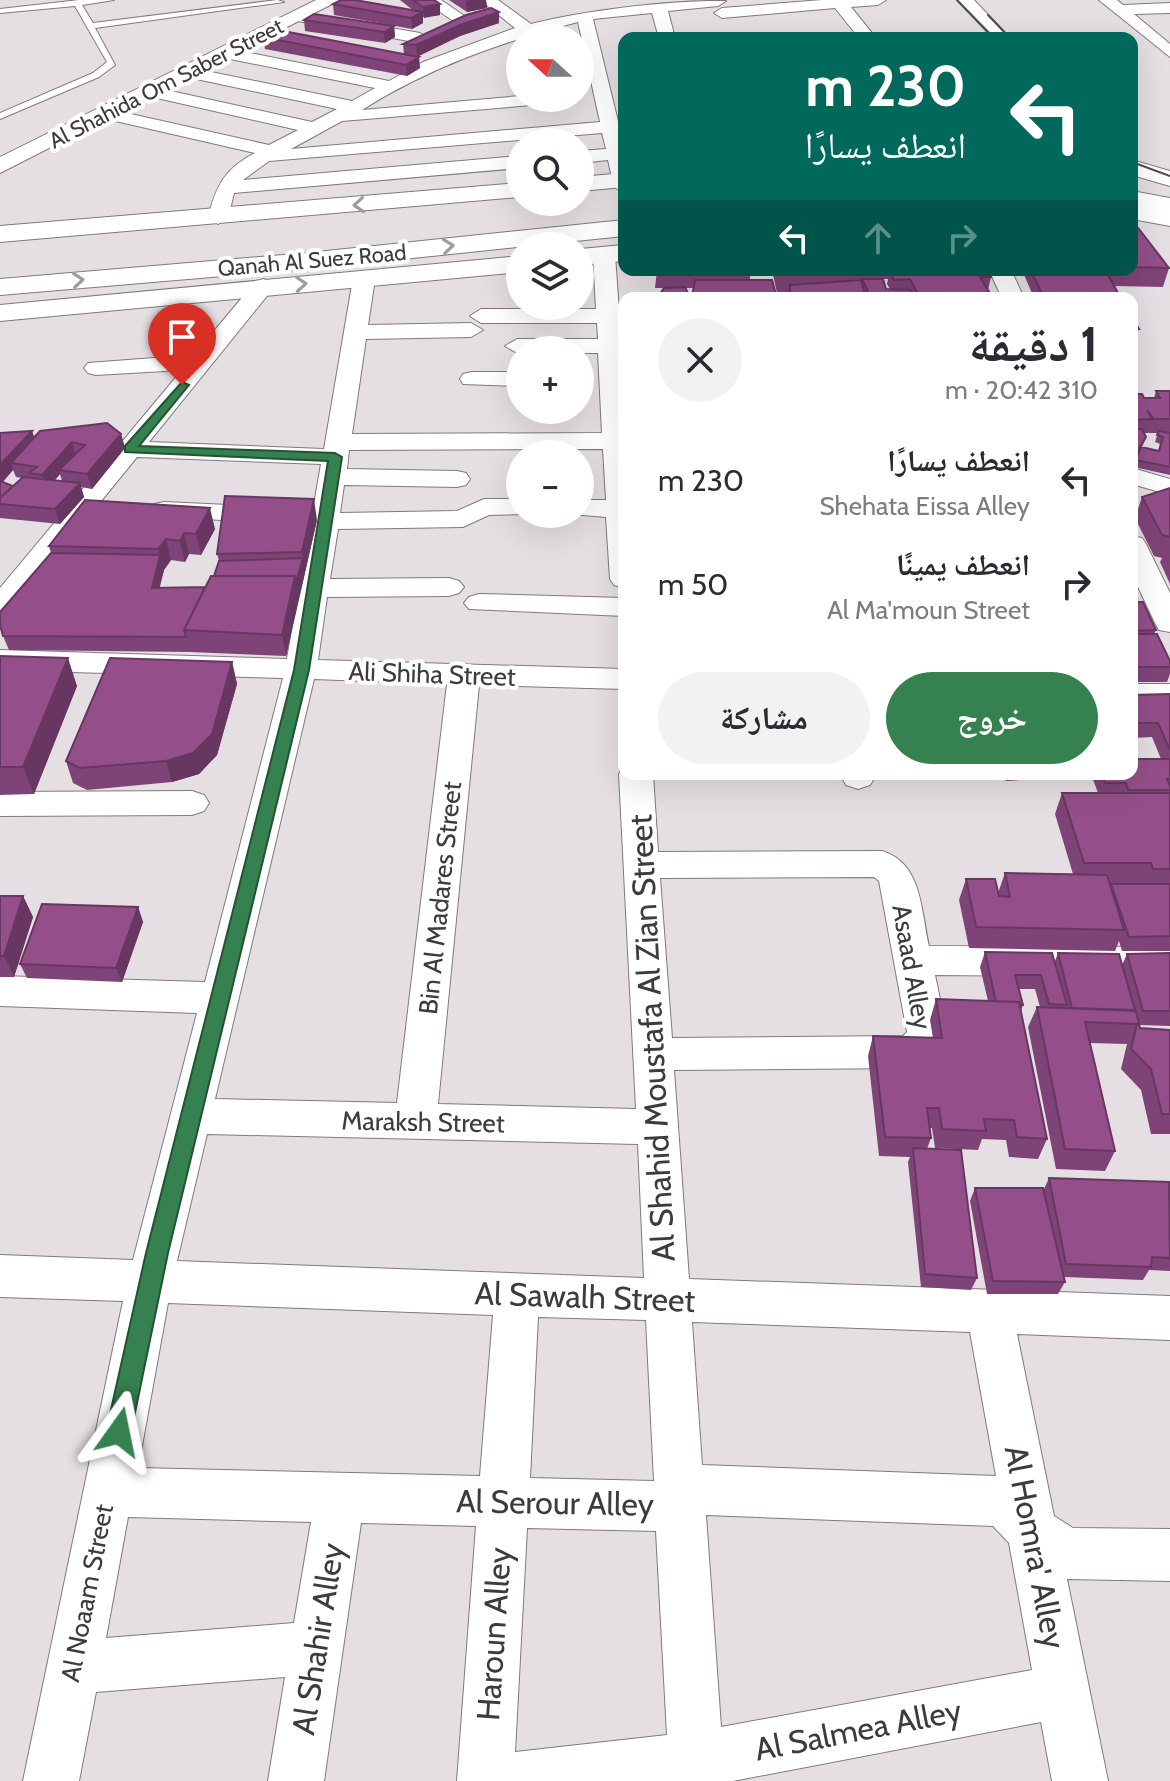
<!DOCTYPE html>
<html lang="ar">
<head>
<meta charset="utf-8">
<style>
  body { margin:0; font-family:Cabin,"Noto Naskh Arabic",sans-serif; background:#f2f2f3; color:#2b2b33; direction:rtl; height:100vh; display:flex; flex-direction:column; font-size:30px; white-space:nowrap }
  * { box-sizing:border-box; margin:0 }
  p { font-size:26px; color:#7c7c81 }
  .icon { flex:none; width:44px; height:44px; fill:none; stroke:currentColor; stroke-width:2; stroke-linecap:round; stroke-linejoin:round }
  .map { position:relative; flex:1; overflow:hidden; direction:ltr }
  .details { position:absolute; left:618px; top:292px; width:520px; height:488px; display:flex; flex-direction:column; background:#fff; border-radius:16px; box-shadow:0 8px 32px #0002; direction:rtl }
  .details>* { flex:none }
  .top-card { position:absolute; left:618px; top:32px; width:520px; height:244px; border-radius:16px; box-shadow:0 8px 32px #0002; direction:rtl; background:#00695c; color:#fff; overflow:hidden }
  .needle { width:52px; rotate:291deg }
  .fabs { position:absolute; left:506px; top:24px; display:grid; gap:16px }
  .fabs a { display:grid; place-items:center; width:88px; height:88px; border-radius:50%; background:#fff; box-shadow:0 8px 32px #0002; font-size:40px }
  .pin { position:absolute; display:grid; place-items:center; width:68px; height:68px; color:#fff; margin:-82px -34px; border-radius:50% 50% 50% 0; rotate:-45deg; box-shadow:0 0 8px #0007 }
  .pin .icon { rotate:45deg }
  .me { position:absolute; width:88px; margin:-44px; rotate:12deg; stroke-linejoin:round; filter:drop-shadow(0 0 6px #0008) }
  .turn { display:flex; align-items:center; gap:28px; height:168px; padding:0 40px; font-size:36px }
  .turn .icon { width:104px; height:104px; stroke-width:2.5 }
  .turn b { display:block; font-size:56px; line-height:68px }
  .lanes { display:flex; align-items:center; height:76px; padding:0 40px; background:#0003; justify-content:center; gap:40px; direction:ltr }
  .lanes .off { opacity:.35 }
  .round { display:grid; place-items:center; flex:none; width:84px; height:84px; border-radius:42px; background:#f2f2f3 }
  .head { display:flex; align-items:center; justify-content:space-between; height:136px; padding:0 40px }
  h1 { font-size:48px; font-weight:700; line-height:60px }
  .primary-button { display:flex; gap:16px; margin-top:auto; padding:16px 40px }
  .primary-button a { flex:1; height:92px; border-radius:48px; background:#358150; color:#fff; font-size:32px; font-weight:700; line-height:92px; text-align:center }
  .primary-button a+a { background:#f2f2f3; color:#2b2b33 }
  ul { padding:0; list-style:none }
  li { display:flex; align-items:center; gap:24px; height:104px; padding:0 40px }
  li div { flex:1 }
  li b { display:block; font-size:30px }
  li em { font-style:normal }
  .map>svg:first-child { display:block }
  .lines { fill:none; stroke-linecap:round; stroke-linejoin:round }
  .lane-casing { stroke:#7f7a7e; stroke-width:2 }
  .street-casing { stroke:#7f7a7e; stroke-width:2 }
  .secondary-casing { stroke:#7f7a7e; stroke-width:2 }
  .highway-casing { stroke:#7f7a7e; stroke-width:2 }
  .lane { fill:#fff; fill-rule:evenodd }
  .street { fill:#fff; fill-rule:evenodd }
  .secondary { fill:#fff; fill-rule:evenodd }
  .highway { fill:#fff; fill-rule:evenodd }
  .tram { stroke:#4f4c4e; stroke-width:2 }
  .wall { fill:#7f4477; fill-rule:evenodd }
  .shaded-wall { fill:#683761 }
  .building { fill:#944f8a; stroke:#683761; stroke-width:2 }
  .oneway { stroke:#9e9d9e }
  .route { fill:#358150; stroke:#225434; stroke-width:2 }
  .labels { text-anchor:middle; stroke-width:8; stroke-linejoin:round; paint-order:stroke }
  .far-street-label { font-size:22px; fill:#3d3b3c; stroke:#fff }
  .street-label { font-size:26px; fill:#3d3b3c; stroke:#fff }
  .near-street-label { font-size:32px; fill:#3d3b3c; stroke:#fff }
</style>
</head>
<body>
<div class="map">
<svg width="1170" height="1781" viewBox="0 0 1170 1781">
  <rect width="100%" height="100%" fill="#e5dfe4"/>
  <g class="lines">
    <defs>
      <path id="lane" d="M79,0H114L82,5L93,23L277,0L284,2L95,28L115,65L99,77L0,119V113L93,73L107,62L75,6L0,13V9Z"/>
      <path id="street" d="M422,0H441L472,21L458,24Z
        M480,0H498L531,24C586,10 671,0 726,1L718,6L668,11L675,38H659L652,13L593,19L624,146V193L614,187L608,160L580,163V151L606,149L602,133L269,161L243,180L520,156V168L234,193L228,218L218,224L208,218C216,186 224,169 255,153L98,117L95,113L104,108L269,145L298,130L148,96L139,91L148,86L312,122L337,109L187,77L178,72L187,67L352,101L375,88L225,58L217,53L225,48L389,81L423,62L515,28ZM578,22L600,122L291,149L342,121L568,102L571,98L520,96L362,110C428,68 501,42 578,22Z
        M822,0H886L878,5L851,7L876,38H859L835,8L722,18L714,13L722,8Z
        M957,0H974L1010,38H993Z
        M1099,0H1117L1123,5L1170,3V13L1134,14L1170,44V57Z
        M298,12L420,33L428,38L420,43L292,20L290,17Z
        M604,249L615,255L624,382V588L614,585L610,579L606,517L571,514H580V500H606L603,449L349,450L347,469L457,471L466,473L470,479L466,485L457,487L344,485L340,513L457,511L484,499H520V514H525L489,515L463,527L338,529L330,579L449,578L459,581L464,587L459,593L449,596L327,597L318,660L624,669V689L479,685L438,1104L636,1109L619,774L624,766V774H653L658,852L882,851C922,863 921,910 929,946L1170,947V977L935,975L948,1037L926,1064L912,1068L674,1070L689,1279L1170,1296V1340L1017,1334L1054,1516L1073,1528L1170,1529V1581L1067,1579L1108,1781H1052L1041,1722L733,1781H457L476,1526L361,1523L324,1781H268L285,1677L96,1692L79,1781H23L123,1301L0,1297V1255L133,1260L197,1013L0,1006V976L205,982L283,678L0,670V650L287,659L321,464L137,457L10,613L0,616V588L182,370L96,375L88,373L84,368L88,363L194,355L256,281L264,279L275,286L149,442L324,449L353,279L364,272L375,279L368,325L471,323L483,330L471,337L366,339L352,434L602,433L598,353H580V350H520L517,353L505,346L517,339H598L597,323H481L470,316L481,309H596L593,255ZM314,679L447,684L397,1103L215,1099ZM874,877L879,881L907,1032L903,1036L672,1038L660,878ZM207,1134L638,1144L644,1278L177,1261ZM168,1303L493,1315L480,1476L138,1468ZM538,1317L646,1320L654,1481L530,1478ZM692,1322L970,1332L996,1476L702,1465ZM706,1515L993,1526L1009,1543L1032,1670L721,1727ZM128,1517L311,1522L294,1623L106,1638ZM527,1528L656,1531L667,1735L515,1752Z
        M989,270H1011L1024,298H1002Z
        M472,372H520V386L463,384L460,379L463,374Z
        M1132,468L1170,479V495L1132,484Z
        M164,502L273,507L283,509L287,515L283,521L273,523L154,516L150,510L154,504Z
        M1132,536L1142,538L1146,544L1170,593V632L1159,630L1155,623L1132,574Z
        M479,594L624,598V616L469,609L464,603L469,597Z
        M1132,684H1170V704H1132Z
        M840,774H874L875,777L870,785L858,789L846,785Z
        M192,791L204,795L209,803L204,811L192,815L0,816V792Z"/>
      <path id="secondary" d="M316,0H340L0,173V157Z
        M1132,160L1170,171V186L1132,175Z
        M624,173V187L580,191V177Z
        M520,183V197L0,242V226Z
        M1132,205L1170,210V226L1132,219Z
        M624,245V261L580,265V249Z
        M520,256V272L0,321V305Z"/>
      <path id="highway" d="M1132,191L1170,198V212L1132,205Z
        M624,220V236L307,269L0,295V279L307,253Z"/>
    </defs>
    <!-- lane casing -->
    <use href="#lane" class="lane-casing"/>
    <!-- street casing -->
    <use href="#street" class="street-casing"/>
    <!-- secondary casing -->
    <use href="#secondary" class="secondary-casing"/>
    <!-- highway casing -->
    <use href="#highway" class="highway-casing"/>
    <!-- lane -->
    <use href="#lane" class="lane"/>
    <!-- street -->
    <use href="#street" class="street"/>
    <!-- secondary -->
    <use href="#secondary" class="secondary"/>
    <!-- highway -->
    <use href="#highway" class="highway"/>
    <!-- tram -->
    <path class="tram" d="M957,0L994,38
      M988,15L1010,38
      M1132,162L1170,176"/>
  </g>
  <!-- wall -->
  <path class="wall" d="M400,0H434L440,4V15L423,17V23L412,29L334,15L333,4L414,11Z
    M449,0H486L487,8L467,12Z
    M499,12V23L460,36L417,56L420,68L407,76L265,49L263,37L404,54L403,44Z
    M304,20L394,26L395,37L385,43L305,31Z
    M1132,220L1169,268L1163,287L1114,286L1121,298H1034L1022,270H1132Z
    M657,270H750V280L777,298H692L693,288H686L690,298H658L664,288H655Z
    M772,270H988L991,277L988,290L993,298H867L864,293L866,298H789V292L777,293ZM883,279H888L887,284L890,289H886Z
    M1132,317L1139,329L1134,343H1132Z
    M1156,391H1170V475L1134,467L1140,451L1132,463V394L1144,398H1154ZM1148,432L1149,433H1158L1155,442L1160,444L1158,451L1142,447L1146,437L1144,433H1148Z
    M32,431L34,438L121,434L125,448L92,489L81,487L84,497L60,524L0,518V433ZM13,470L16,477L22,478L13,486L3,482ZM60,474L62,481L55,480Z
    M1170,488V584L1160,562L1162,558L1154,556L1135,518L1142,497Z
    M317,520L286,656L190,652L9,650L3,636L51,553L49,546L215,529L201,555L189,554L185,562L171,560L164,570L159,588L205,587L214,576L219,561L217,554Z
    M1132,587L1137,598L1136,602L1156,630L1154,634L1170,661V674L1167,682H1132Z
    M0,656L77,686L34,794L0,795Z
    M232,662L237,684L217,755L199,774L172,782L87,790L73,783L66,761Z
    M1170,694V951H1122L1119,941L1115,951L969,948L959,900L966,879L998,893L1005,873L1073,874L1055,814L1062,793H1098L1091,774H1132L1161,759L1152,737L1132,738V695ZM1109,884H1141L1110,886Z
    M1003,774H1054L1052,778L1006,781Z
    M0,896H23L33,917L14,977H0Z
    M138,907L143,922L122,982L27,978L20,964Z
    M985,952L1055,961L1058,953L1122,965L1127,954L1170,953V1026L1139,1025L1140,1028L1170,1030V1134H1151L1141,1090L1121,1069L1127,1044L1090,1043L1115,1151L1105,1171L1056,1169L1028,1027L1037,1007H1040L1035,989H1019L1023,1005L1021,1011L1047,1139L1038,1159L1009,1157L1006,1140L982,1139L978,1150L935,1148L932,1128H929L931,1138L927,1149L977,1278L971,1290L921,1287L908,1162L910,1157L879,1156L868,1056L873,1036L933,1038L930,1020L936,999L988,1001L980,967Z
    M1049,1178L1170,1184V1271L1149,1270L1143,1280L1064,1277L1065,1282L1058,1294H987L970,1201L975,1188L1044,1189Z"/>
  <!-- shaded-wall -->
  <path class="shaded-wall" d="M471,0H486L487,8L467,12L466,1Z
    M440,4V15L424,18L423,7Z
    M423,12V23L412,29L411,18Z
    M499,12V23L460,36L417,57L416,45L460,25Z
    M394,26L395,37L385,43L384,32Z
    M419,57L420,68L407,76L406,65Z
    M32,431L37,445L11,463L13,470L0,484V465Z
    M121,434L125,448L92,489L87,474Z
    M72,442L76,457L59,470L60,474L47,489L42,475Z
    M80,483L84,497L60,524L55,509Z
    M314,499L317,520L286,656L282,635L295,576L303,558L302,552Z
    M210,508L215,529L201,555L196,534Z
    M184,533L189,554L185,562L180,541Z
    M166,539L171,560L164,570L156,603L152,588L160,555L158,549Z
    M68,658L77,686L34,794L23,767Z
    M232,662L237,684L217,755L199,774L172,782L166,761Z
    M23,896L33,917L14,977L4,956Z
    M138,907L143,922L122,982L116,968Z"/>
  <!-- building -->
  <path class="building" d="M341,0H355L423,12L411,18L333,4Z
    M413,0H434L440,4L423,7Z
    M491,8L499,12L460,25L416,45L403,44L466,15Z
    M314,14L394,26L384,32L304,20Z
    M278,30L419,57L406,65L263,37Z
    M1132,220L1169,268L1132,267Z
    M657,270H706L708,275H656Z
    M778,270H853L854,271L779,274Z
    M894,270H988L991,277H980L993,298H920L910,279L894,280L889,271Z
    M1105,270L1121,298H1044L1031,271Z
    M862,279H883L886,289L911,290L912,298H871Z
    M695,280H772L777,298L692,297Z
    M861,280L866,298H790V285Z
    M685,287L690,298L658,297L664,288Z
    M1132,317L1139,329H1132Z
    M1156,391H1170V419H1154L1147,410L1152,419L1132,420V394H1142L1144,398H1160Z
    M107,423L121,434L87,474L59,470L85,445L72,442L42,475L29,473L37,467L11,463L40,431Z
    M1132,429H1142L1146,437L1135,456L1132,455Z
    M32,431L0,465V433Z
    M1159,431L1170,433V467L1136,460L1141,447L1159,451L1163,437L1157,435Z
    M23,477L80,483L55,509L0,504V498Z
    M0,481L13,486L0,498Z
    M1170,488V537L1162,535L1142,497Z
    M225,496L314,499L302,552L217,554Z
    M85,500L210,508L196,534L184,533L180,541L166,539L158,549L49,546Z
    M51,553L160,555L152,588L205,587L184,630L186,637L3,636L0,625V612Z
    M303,558L296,582L295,576H214L219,561Z
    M211,576H295L282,635L184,630Z
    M1132,587L1137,598H1132Z
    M1132,602H1143L1156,630L1132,631Z
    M1132,634H1157L1170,661V667H1132Z
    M0,656L68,658L23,767H0Z
    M110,658L232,662L212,734L193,753L166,761L80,768L66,761Z
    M1170,694V750L1158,723H1132V695Z
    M1132,759H1170V779H1167L1170,786V790H1128L1126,783H1105L1102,774H1132Z
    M1062,793H1170V869H1153L1151,863H1084Z
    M1005,873L1107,875L1124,930L976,927L966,879H995L999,896L1010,897Z
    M1111,884H1170V936L1129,937Z
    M0,896H23L4,956H0Z
    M42,904L138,907L116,968L20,964Z
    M985,952L1052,953L1067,1005L1049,1004L1041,975H1015L1023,1005H1020L1019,1002H996Z
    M1058,953L1119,954L1135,1010L1072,1008Z
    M1170,953V1011H1143L1127,954Z
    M936,999L1019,1002L1047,1139L1017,1137L1014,1120L984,1119L986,1131L942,1129L939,1108H927L931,1138L885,1137L873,1036L942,1038Z
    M1037,1007L1136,1011L1140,1028L1170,1030V1114H1162L1151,1069L1131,1049L1137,1024L1085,1022L1115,1151L1065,1149Z
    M913,1148L961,1150L977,1278L925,1274Z
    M1049,1178L1169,1182L1170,1258L1152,1257L1151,1267L1066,1264Z
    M975,1188H1043L1065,1282L993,1281Z"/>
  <!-- one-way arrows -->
  <defs><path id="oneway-chevron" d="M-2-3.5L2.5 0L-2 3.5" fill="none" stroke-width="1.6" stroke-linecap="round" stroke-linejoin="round" transform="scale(2)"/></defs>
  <g class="oneway">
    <use href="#oneway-chevron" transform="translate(359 205) rotate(175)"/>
    <use href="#oneway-chevron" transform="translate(448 246) rotate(-6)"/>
    <use href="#oneway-chevron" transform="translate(78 280) rotate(-5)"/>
    <use href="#oneway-chevron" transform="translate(301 284) rotate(-4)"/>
  </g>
  <!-- route -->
  <path class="route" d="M182,382L189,385L139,446L335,453L342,457L309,670L168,1253L131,1432L127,1440L119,1444L110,1440L106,1432L146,1253L294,670L328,461L125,452V446Z"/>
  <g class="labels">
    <!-- far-street labels -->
    <g class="far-street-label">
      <text transform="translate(166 83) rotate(-27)" y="8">Al Shahida Om Saber Street</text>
      <text transform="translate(312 260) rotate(-5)" y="8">Qanah Al Suez Road</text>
    </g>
    <!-- street labels -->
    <g class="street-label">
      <text transform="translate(432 674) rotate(2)" y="9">Ali Shiha Street</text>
      <text transform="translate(440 898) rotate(-84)" y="9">Bin Al Madares Street</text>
      <text transform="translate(912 967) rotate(80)" y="9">Asaad Alley</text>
      <text transform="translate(423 1122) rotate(1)" y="9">Maraksh Street</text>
      <text transform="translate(87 1593) rotate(-79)" y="9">Al Noaam Street</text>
    </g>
    <!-- near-street labels -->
    <g class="near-street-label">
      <text transform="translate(652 1038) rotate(-93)" y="11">Al Shahid Moustafa Al Zian Street</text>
      <text transform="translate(585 1297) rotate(2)" y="11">Al Sawalh Street</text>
      <text transform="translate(555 1503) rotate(1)" y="11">Al Serour Alley</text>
      <text transform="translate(1035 1547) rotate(79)" y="11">Al Homra' Alley</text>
      <text transform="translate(494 1634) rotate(-86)" y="11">Haroun Alley</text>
      <text transform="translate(318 1639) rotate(-81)" y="11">Al Shahir Alley</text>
      <text transform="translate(858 1730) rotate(-11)" y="11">Al Salmea Alley</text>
    </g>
  </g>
</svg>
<div class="fabs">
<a><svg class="needle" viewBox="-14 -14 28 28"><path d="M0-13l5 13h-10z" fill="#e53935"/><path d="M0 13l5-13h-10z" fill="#7c7c81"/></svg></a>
<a><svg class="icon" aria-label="search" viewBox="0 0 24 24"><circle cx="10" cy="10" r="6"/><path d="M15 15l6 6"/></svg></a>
<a><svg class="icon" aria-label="layers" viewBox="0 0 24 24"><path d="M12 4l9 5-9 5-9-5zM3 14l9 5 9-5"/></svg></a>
<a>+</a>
<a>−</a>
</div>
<div class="pin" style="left:182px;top:385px;background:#d93025"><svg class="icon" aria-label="arrive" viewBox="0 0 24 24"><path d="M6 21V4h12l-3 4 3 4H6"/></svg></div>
<svg class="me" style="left:119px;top:1432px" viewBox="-20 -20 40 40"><path d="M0-17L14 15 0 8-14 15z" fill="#358150" stroke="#fff" stroke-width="4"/></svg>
<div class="top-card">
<div class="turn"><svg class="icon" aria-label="left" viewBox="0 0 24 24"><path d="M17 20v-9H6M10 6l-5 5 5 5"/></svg><div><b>230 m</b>انعطف يسارًا</div></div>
<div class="lanes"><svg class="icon" aria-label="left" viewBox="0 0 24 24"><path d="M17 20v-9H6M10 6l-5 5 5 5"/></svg><svg class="icon off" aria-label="ahead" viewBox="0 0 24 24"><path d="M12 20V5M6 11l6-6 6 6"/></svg><svg class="icon off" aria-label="right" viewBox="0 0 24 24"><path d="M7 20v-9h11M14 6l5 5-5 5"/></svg></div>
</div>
<section class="details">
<div class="head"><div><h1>1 دقيقة</h1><p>310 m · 20:42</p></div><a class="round"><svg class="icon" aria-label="close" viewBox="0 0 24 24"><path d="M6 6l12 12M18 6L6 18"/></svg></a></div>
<ul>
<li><svg class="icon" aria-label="left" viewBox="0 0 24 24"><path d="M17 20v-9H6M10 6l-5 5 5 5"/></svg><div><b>انعطف يسارًا</b><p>Shehata Eissa Alley</p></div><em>230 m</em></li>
<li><svg class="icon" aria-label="right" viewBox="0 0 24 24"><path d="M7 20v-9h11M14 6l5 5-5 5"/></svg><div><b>انعطف يمينًا</b><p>Al Ma'moun Street</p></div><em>50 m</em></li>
</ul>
<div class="primary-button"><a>خروج</a><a>مشاركة</a></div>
</section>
</div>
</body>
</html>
